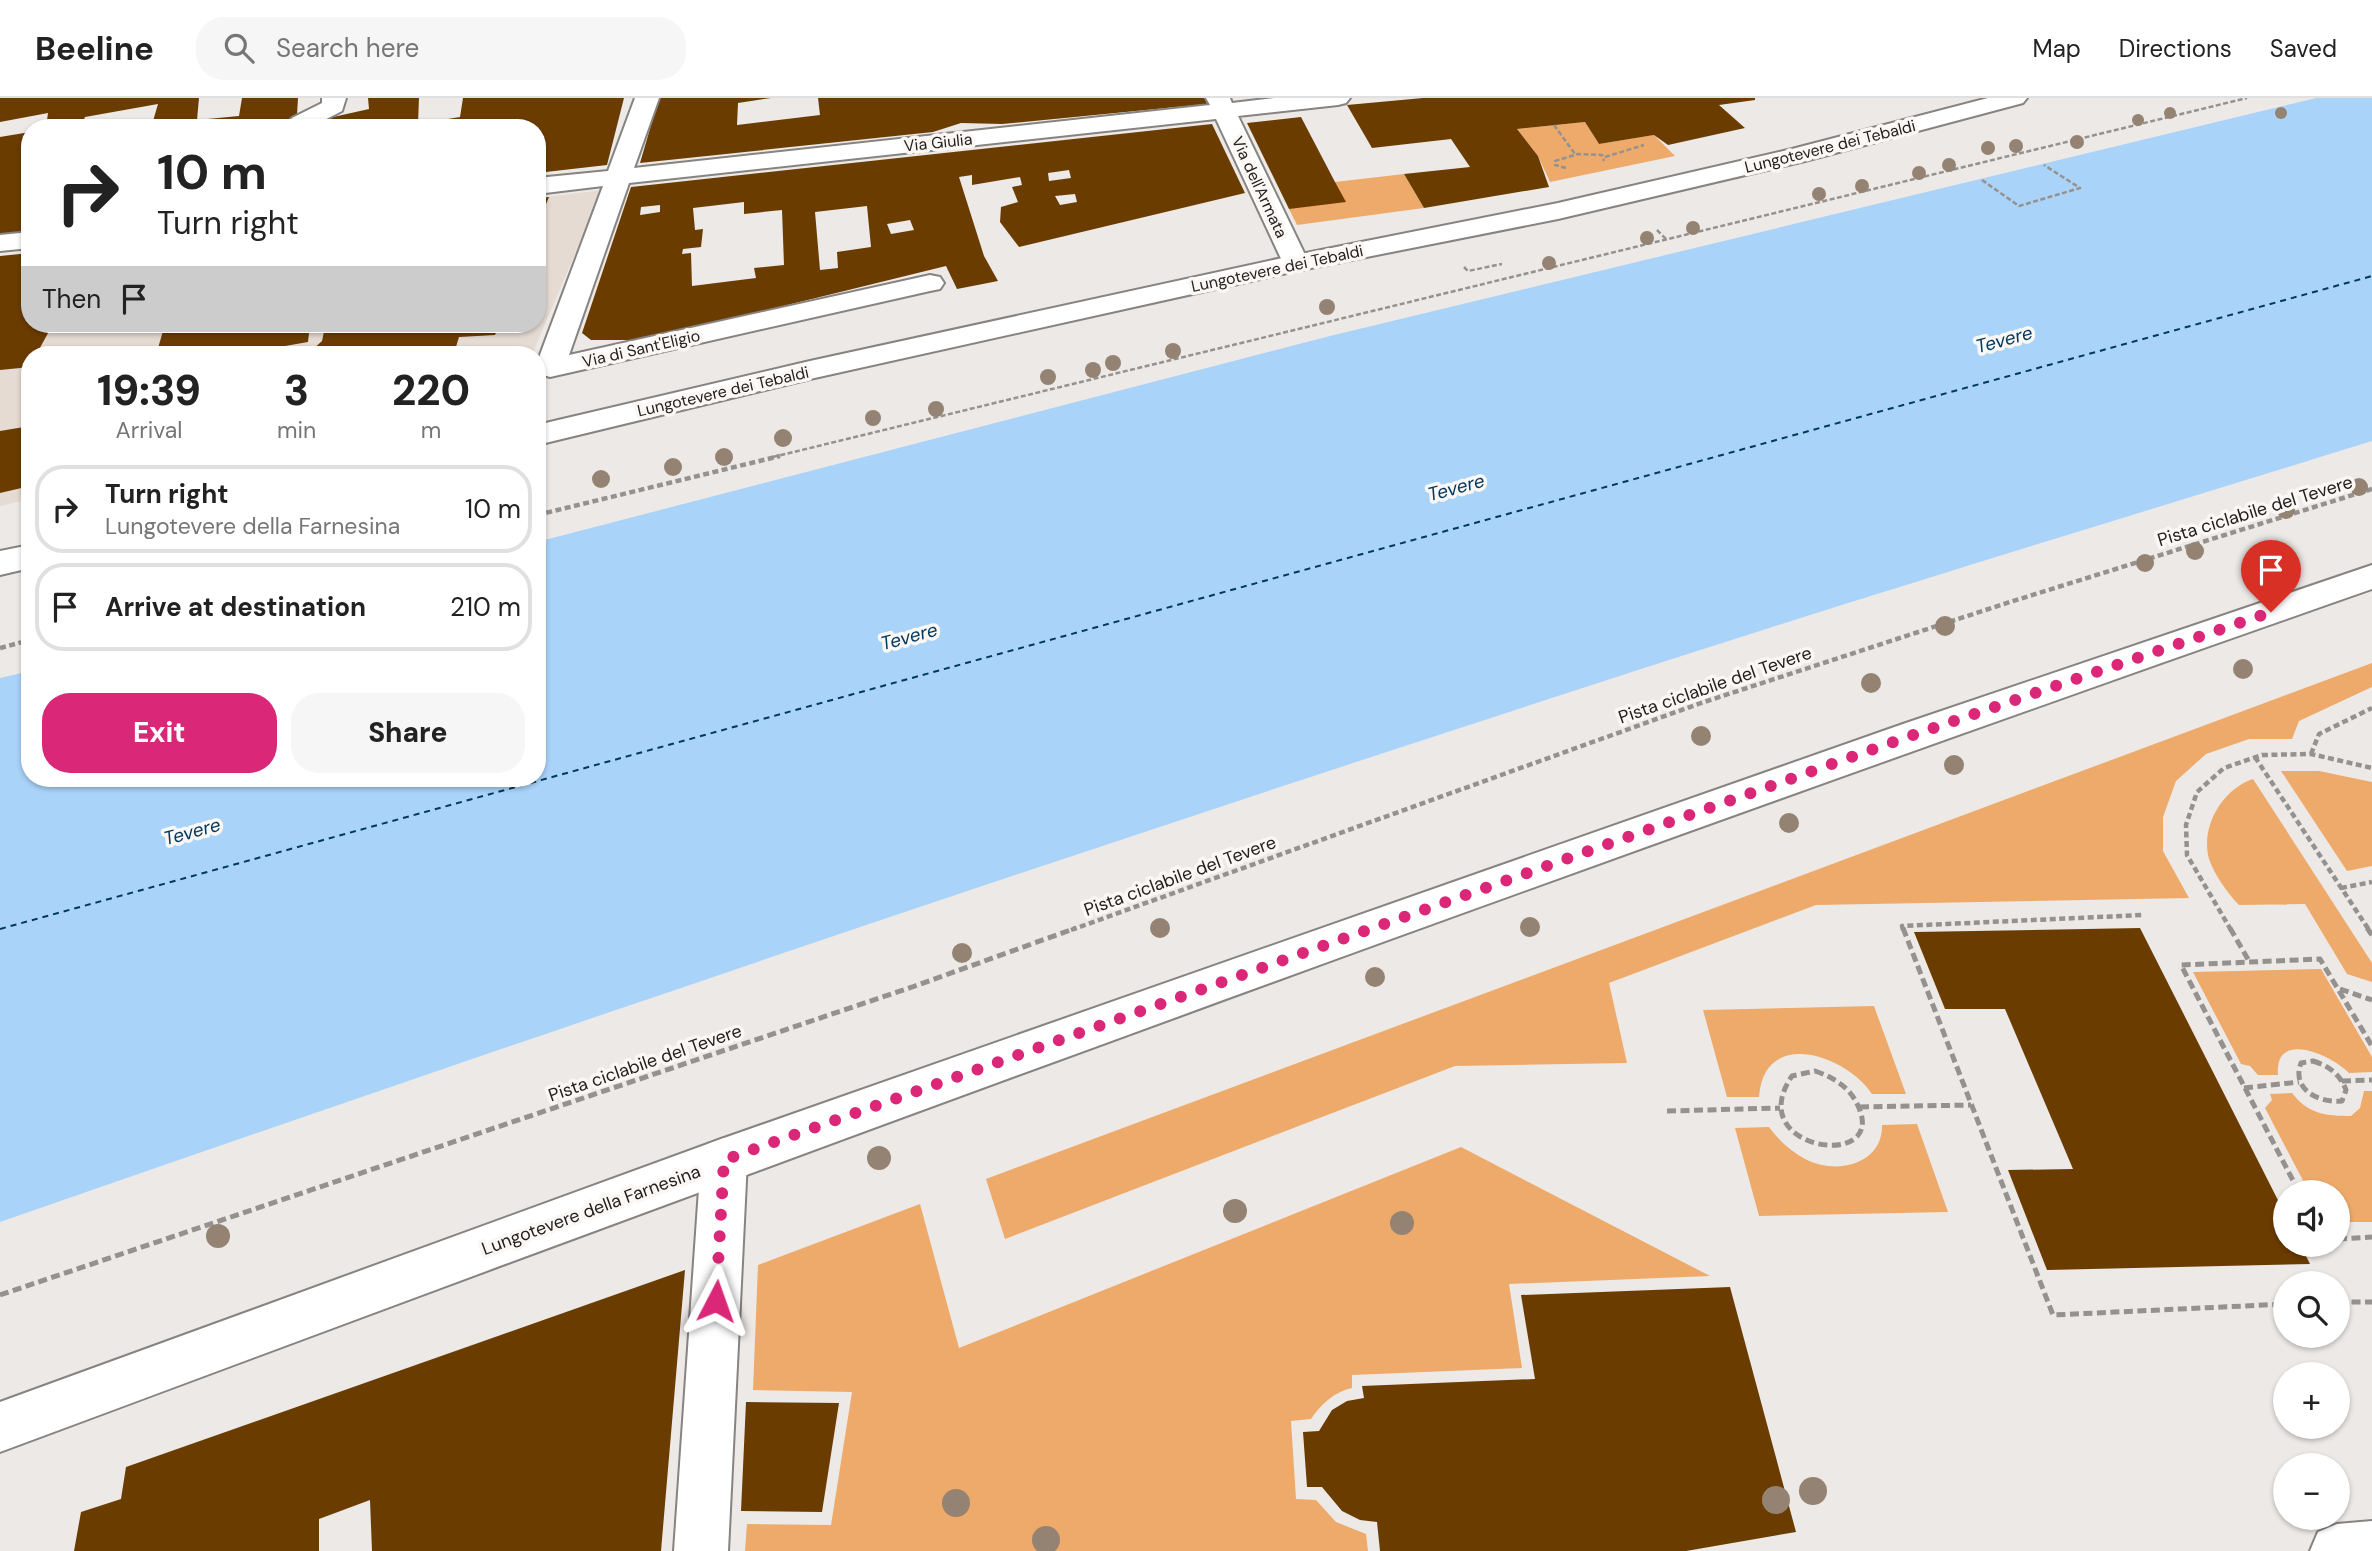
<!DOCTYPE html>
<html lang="en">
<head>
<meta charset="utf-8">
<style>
  body { margin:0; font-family:"DM Sans",sans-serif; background:#f6f6f6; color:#222; height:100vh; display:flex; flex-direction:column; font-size:26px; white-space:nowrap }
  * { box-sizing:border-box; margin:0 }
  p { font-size:23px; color:#767676 }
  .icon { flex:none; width:38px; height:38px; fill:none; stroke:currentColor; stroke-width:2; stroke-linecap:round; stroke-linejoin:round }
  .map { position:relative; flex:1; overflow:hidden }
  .sheet { position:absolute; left:21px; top:248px; width:525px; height:441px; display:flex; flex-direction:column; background:#fff; border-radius:28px; box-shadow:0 2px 5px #0004 }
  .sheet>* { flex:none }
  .top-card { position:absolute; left:21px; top:21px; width:525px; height:214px; border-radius:28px; box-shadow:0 2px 5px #0004; background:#fff; color:#222; overflow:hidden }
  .fabs { position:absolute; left:2273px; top:1082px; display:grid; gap:14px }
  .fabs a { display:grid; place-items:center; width:77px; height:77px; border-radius:50%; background:#fff; box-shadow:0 2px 5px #0004; font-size:35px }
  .pin { position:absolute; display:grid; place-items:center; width:60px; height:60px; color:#fff; margin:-72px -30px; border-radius:50% 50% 50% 0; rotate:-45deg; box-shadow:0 0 7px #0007 }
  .pin .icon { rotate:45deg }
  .me { position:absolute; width:77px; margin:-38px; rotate:4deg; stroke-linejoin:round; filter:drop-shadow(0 0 5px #0008) }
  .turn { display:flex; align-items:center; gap:24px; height:147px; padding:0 21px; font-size:32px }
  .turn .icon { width:91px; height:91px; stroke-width:2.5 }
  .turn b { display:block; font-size:49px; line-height:60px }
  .then { display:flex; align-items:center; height:66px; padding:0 21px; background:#0003; gap:14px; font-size:26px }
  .eta { display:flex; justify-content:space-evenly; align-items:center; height:119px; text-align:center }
  .eta b { font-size:42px; font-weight:800; line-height:49px }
  .primary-button { display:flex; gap:14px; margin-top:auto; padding:14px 21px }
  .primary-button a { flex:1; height:80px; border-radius:28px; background:#db2777; color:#fff; font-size:28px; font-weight:800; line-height:80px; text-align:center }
  .primary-button a+a { background:#f6f6f6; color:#222 }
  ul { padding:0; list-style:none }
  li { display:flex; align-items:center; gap:21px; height:88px; margin:0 14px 10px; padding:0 7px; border:4px solid #e0e0e0; border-radius:28px }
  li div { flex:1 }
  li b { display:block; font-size:26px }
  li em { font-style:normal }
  header { display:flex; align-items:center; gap:42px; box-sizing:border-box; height:98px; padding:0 35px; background:#fff; border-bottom:2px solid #e0e0e0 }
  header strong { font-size:33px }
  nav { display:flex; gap:38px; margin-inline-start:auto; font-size:24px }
  .search { width:490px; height:63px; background:#f6f6f6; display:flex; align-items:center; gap:18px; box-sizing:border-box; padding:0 24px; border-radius:28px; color:#767676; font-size:26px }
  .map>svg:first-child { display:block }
  .built { fill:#e5dbd3 }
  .green { fill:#eeaa6a }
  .water { fill:#aad3f9 }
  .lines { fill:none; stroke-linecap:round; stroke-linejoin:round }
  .ferry { stroke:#00385f; stroke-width:2; stroke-dasharray:6 5; stroke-linecap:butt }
  .building { fill:#6b3c00; fill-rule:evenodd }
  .minor-casing { stroke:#868380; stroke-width:4 }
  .major-casing { stroke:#868380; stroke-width:4 }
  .path-far2 { stroke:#94918f; stroke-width:2.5; stroke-dasharray:5 2.5; stroke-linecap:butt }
  .path-far1 { stroke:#94918f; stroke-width:4.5; stroke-dasharray:6 3.5; stroke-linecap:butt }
  .path { stroke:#94918f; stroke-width:5; stroke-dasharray:9 4.5; stroke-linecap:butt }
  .minor { fill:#fff; fill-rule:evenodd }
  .major { fill:#fff; fill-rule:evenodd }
  .tree { fill:#948372 }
  .route { stroke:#db2777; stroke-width:12; stroke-dasharray:0 21.6 }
  .labels { text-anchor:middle; stroke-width:7; stroke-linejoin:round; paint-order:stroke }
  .far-street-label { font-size:16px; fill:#222120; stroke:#faf7f4 }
  .street-label { font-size:18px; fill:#222120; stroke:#faf7f4 }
  .water-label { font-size:19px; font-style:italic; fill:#00385f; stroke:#faf7f4 }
</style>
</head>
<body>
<header>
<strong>Beeline</strong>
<div class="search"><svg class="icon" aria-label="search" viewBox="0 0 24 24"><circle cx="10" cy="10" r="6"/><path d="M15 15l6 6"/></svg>Search here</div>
<nav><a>Map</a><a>Directions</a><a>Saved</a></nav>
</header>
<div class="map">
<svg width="2372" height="1453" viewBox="0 0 2372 1453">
  <rect width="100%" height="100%" fill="#ede9e6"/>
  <!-- built -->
  <path class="built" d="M602,92L532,257H234L308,244L310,226H537V100Z
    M0,158L30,226H165L156,257H30V401L0,408Z"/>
  <!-- green -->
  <path class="green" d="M1585,24L1599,46L1654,37L1675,58L1550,84L1538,58L1517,31Z
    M1404,76L1424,110L1297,127L1289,111L1335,84Z
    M2372,565V589L2299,623L2292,641H2249L2206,656L2176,683L2163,719V753L2189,800L1816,807L1609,885L1627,965L1455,968L1005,1141L986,1081Z
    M2281,673H2319L2372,684V768L2347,773Z
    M2253,681L2372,865V884L2347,876L2305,806L2239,807C2228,796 2214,776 2209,761C2200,728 2223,691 2253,681Z
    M2321,871L2372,959V974L2349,975C2332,957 2274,931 2278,977H2258L2250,968L2241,966L2193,874Z
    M1874,908L1906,996H1872C1846,957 1764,929 1759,999H1727L1703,912Z
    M2364,993H2372V1124H2338V1094H2309L2265,1010L2272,1002L2270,996L2292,995C2308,1016 2326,1018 2351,1018L2360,1010Z
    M1917,1026L1948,1114L1759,1118L1735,1030L1769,1029C1779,1043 1792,1054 1807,1062C1837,1077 1883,1066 1882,1027Z
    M1461,1049L1710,1178L1509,1186L1522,1270L1352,1277V1290C1334,1294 1321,1306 1311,1321L1291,1323L1296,1401L1316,1402L1336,1424L1366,1436L1368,1453H745L747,1426L831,1427L852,1294L753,1292L758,1167L920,1106L959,1250Z"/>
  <!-- water -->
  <path class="water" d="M2316,0H2372V343C2176,404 1980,463 1785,525C1187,716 593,918 0,1124V580L30,573V681H537V444L1330,238Z"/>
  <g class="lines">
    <!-- ferry -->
    <path class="ferry" d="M0,831L2372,178"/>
  </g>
  <!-- building -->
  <path class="building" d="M0,0H199L197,22L239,18L242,0H298L297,17L288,30H151L158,6L85,19L80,30H46L48,15L0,24Z
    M368,0H419L418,26L460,19L463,0H624L607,67L537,75V30H299L302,26L369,11Z
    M659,0H771L738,5L737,27L820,17L818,0H1205L1207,6L1002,26L961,25L933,34L640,65Z
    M1423,0H1755V2L1719,7L1745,30L1668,47L1654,37L1599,46L1585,24L1517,31L1538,58L1549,89L1424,110L1404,76L1470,69L1451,41L1372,50L1347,7Z
    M1301,19L1335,84L1346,104L1289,111L1247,25Z
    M1212,26L1245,95L1019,149L1000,124L1001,109L1018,104L1012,89L1022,87L1020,79L972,87V77L959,79L984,158L998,183L957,191L946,168L645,242H591L582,235L631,89ZM1069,72L1071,80L1049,83L1048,75ZM1075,96L1077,104L1060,107L1055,98ZM744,104V116L782,112L784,167L754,170L756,180L692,188L691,155L682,156L683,151L701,149L703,131L695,132L693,110ZM660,107V114L640,117L641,109ZM867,108L871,149L837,154L838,170L820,172L815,114ZM910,122L914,132L891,136L887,126Z
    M30,34V135L0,138V39Z
    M549,99L537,128V100Z
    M30,155V226H53L36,257H30V269L0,272V158Z
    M165,226H310L308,244L234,257H156Z
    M340,226H500L495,237L459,239L455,252L431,257H295L311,253L322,243L325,229Z
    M30,328V388L0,395V333Z
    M2140,830L2286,1118V1146H2300L2310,1166L2047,1172L2008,1072L2073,1071L2005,911H1945L1914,834Z
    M685,1172L661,1453H372L370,1402L319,1421V1453H74L81,1414L121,1401L126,1369Z
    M1730,1189L1796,1434L1686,1453H1380L1377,1424L1360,1422L1342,1413L1322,1389H1307L1303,1334L1319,1333L1332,1312L1347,1303L1364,1300L1362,1288L1535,1281L1521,1197Z
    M746,1304L839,1305L822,1414L741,1413Z"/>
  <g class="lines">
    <defs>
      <path id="minor" d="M322,0H346L342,13L309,30H284L292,20L322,5Z
        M635,0H659L634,70L1210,7L1206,0H1230L1232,5L1274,0H1350L1346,5L1338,7L1238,18L1309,165L1305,171L1296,173L1287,171L1283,165L1216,21L629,85L569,257L930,177L940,179L944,185L940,191L930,193L550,279L540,276L537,265L603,88L537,96V80L608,73Z
        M30,134V150L0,153V137Z
        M724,1040L740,1046L747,1062L728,1453H674L701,1062L708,1046Z
        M2372,1423V1453H2310L2318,1434L2337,1426Z"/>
      <path id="major" d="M1988,0H2027L2023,5L1805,63L1558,121L1296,173L810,281L537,347V327L810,263L1296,157L1558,105L1792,51Z
        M30,447V470L0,477V453Z
        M2372,467V491C1578,769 788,1060 0,1354V1304L724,1040L1903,626Z"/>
    </defs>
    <!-- minor casing -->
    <use href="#minor" class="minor-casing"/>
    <!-- major casing -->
    <use href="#major" class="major-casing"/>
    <!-- path-far2 -->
    <path class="path-far2" d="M1554,27L1575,56
      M1605,59L1644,47
      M1566,70L1555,67V63L1578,56L1602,57L1604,63
      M1982,82L2019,108L2080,90L2044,67
      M1657,132L1667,142
      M1464,169L1468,173L1502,166
      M773,359L2247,0"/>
    <!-- path-far1 -->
    <path class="path-far1" d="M537,417L780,358
      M0,550L30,542
      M2311,656L2319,636L2372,610
      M2255,659L2369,832
      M2341,790L2372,784
      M1071,832L1701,605L2010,504L2372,391
      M1903,832L1902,828L2143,817
      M2231,832L2187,757L2186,727L2197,694L2224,670L2262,657L2311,656L2372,670"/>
    <!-- path -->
    <path class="path" d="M1903,830L2053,1217L2286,1206
      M2230,830L2249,863
      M2367,830L2372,837
      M2340,891L2372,902
      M2313,963C2329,968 2340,976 2346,992L2342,1003C2319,1005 2291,992 2301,965Z
      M1815,973C1835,980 1851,990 1859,1010C1886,1073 1741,1052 1792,978Z
      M2342,983L2372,982
      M2244,990L2299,984
      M1860,1009L1971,1007
      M1667,1013L1780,1010
      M2299,1094L2181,867L2320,861L2372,948
      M2338,1141L2372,1139
      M0,1197L915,888L1076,830
      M2338,1204H2372"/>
    <!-- minor -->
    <use href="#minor" class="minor"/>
    <!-- major -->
    <use href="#major" class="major"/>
  </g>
  <!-- trees -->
  <g class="tree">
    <circle cx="2170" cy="15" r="6"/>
    <circle cx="2281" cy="15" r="6"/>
    <circle cx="2138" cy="22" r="6"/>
    <circle cx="2077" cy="44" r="7"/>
    <circle cx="2016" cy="48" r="7"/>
    <circle cx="1988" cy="50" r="7"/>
    <circle cx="1949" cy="67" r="7"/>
    <circle cx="1919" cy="75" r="7"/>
    <circle cx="1862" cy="88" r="7"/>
    <circle cx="1819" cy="96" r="7"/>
    <circle cx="1693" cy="130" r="7"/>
    <circle cx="1647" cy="140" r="7"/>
    <circle cx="1549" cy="165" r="7"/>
    <circle cx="1327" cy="209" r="8"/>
    <circle cx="1173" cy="253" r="8"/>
    <circle cx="1113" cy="265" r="8"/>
    <circle cx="1093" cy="272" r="8"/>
    <circle cx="1048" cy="279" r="8"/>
    <circle cx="936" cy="311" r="8"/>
    <circle cx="873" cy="320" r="8"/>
    <circle cx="783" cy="340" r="9"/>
    <circle cx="724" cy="359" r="9"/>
    <circle cx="673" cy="369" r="9"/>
    <circle cx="601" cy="381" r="9"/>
    <circle cx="2359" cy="389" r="9"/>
    <circle cx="2286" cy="412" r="9"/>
    <circle cx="2195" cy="453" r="9"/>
    <circle cx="2145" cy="465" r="9"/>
    <circle cx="1945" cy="528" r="10"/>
    <circle cx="2243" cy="571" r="10"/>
    <circle cx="1871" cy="585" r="10"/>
    <circle cx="1701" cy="638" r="10"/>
    <circle cx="1954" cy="667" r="10"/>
    <circle cx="1789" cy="725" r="10"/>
    <circle cx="1530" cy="829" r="10"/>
    <circle cx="1160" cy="830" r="10"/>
    <circle cx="962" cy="855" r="10"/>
    <circle cx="1375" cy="879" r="10"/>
    <circle cx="879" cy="1060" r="12"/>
    <circle cx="1235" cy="1113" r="12"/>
    <circle cx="1402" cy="1125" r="12"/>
    <circle cx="218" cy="1138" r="12"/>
    <circle cx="1813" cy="1393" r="14"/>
    <circle cx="1776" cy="1402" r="14"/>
    <circle cx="956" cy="1405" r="14"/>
    <circle cx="1046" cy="1442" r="14"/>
  </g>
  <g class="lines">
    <!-- route -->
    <path class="route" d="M716,1203L724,1062L1916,636L2271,514"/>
  </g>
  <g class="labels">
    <!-- far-street labels -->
    <g class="far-street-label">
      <text transform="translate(938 44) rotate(-6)" y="6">Via Giulia</text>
      <text transform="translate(1830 48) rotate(-14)" y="6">Lungotevere dei Tebaldi</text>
      <text transform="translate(1260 89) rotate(65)" y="6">Via dell'Armata</text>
      <text transform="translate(1277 170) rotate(-12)" y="6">Lungotevere dei Tebaldi</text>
      <text transform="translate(641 250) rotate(-13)" y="6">Via di Sant'Eligio</text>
      <text transform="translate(723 293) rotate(-13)" y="6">Lungotevere dei Tebaldi</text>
    </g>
    <!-- street labels -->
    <g class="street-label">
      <text transform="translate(2255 413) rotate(-17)" y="6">Pista ciclabile del Tevere</text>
      <text transform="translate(1715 587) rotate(-19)" y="6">Pista ciclabile del Tevere</text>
      <text transform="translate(1180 778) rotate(-20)" y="6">Pista ciclabile del Tevere</text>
      <text transform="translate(645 965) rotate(-19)" y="6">Pista ciclabile del Tevere</text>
      <text transform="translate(591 1112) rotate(-20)" y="6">Lungotevere della Farnesina</text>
    </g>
    <!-- water labels -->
    <g class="water-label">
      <text transform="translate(2004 241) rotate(-15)" y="7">Tevere</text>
      <text transform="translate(1456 389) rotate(-15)" y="7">Tevere</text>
      <text transform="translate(909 538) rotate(-15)" y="7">Tevere</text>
      <text transform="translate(192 733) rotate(-15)" y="7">Tevere</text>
    </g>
  </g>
</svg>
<div class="fabs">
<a><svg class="icon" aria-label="sound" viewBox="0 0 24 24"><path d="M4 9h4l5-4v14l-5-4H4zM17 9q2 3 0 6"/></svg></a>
<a><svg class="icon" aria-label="search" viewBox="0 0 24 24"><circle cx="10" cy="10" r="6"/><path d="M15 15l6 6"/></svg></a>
<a>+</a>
<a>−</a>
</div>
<div class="pin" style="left:2271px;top:514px;background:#d93025"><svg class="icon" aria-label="arrive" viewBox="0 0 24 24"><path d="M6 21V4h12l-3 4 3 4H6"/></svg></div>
<svg class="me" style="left:716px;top:1203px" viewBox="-20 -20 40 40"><path d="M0-17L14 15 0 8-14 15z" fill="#db2777" stroke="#fff" stroke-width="4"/></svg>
<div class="top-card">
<div class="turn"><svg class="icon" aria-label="right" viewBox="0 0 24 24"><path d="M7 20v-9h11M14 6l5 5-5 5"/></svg><div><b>10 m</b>Turn right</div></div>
<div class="then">Then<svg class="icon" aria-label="arrive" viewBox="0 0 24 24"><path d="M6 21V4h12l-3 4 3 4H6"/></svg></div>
</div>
<section class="sheet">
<div class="eta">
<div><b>19:39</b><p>Arrival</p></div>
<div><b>3</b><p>min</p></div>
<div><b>220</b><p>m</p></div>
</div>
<ul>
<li><svg class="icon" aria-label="right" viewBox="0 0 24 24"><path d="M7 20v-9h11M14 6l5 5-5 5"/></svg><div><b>Turn right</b><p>Lungotevere della Farnesina</p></div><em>10 m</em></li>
<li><svg class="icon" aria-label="arrive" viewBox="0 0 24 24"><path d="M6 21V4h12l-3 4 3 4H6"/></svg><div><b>Arrive at destination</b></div><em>210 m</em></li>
</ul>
<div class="primary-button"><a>Exit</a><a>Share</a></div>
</section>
</div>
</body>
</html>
